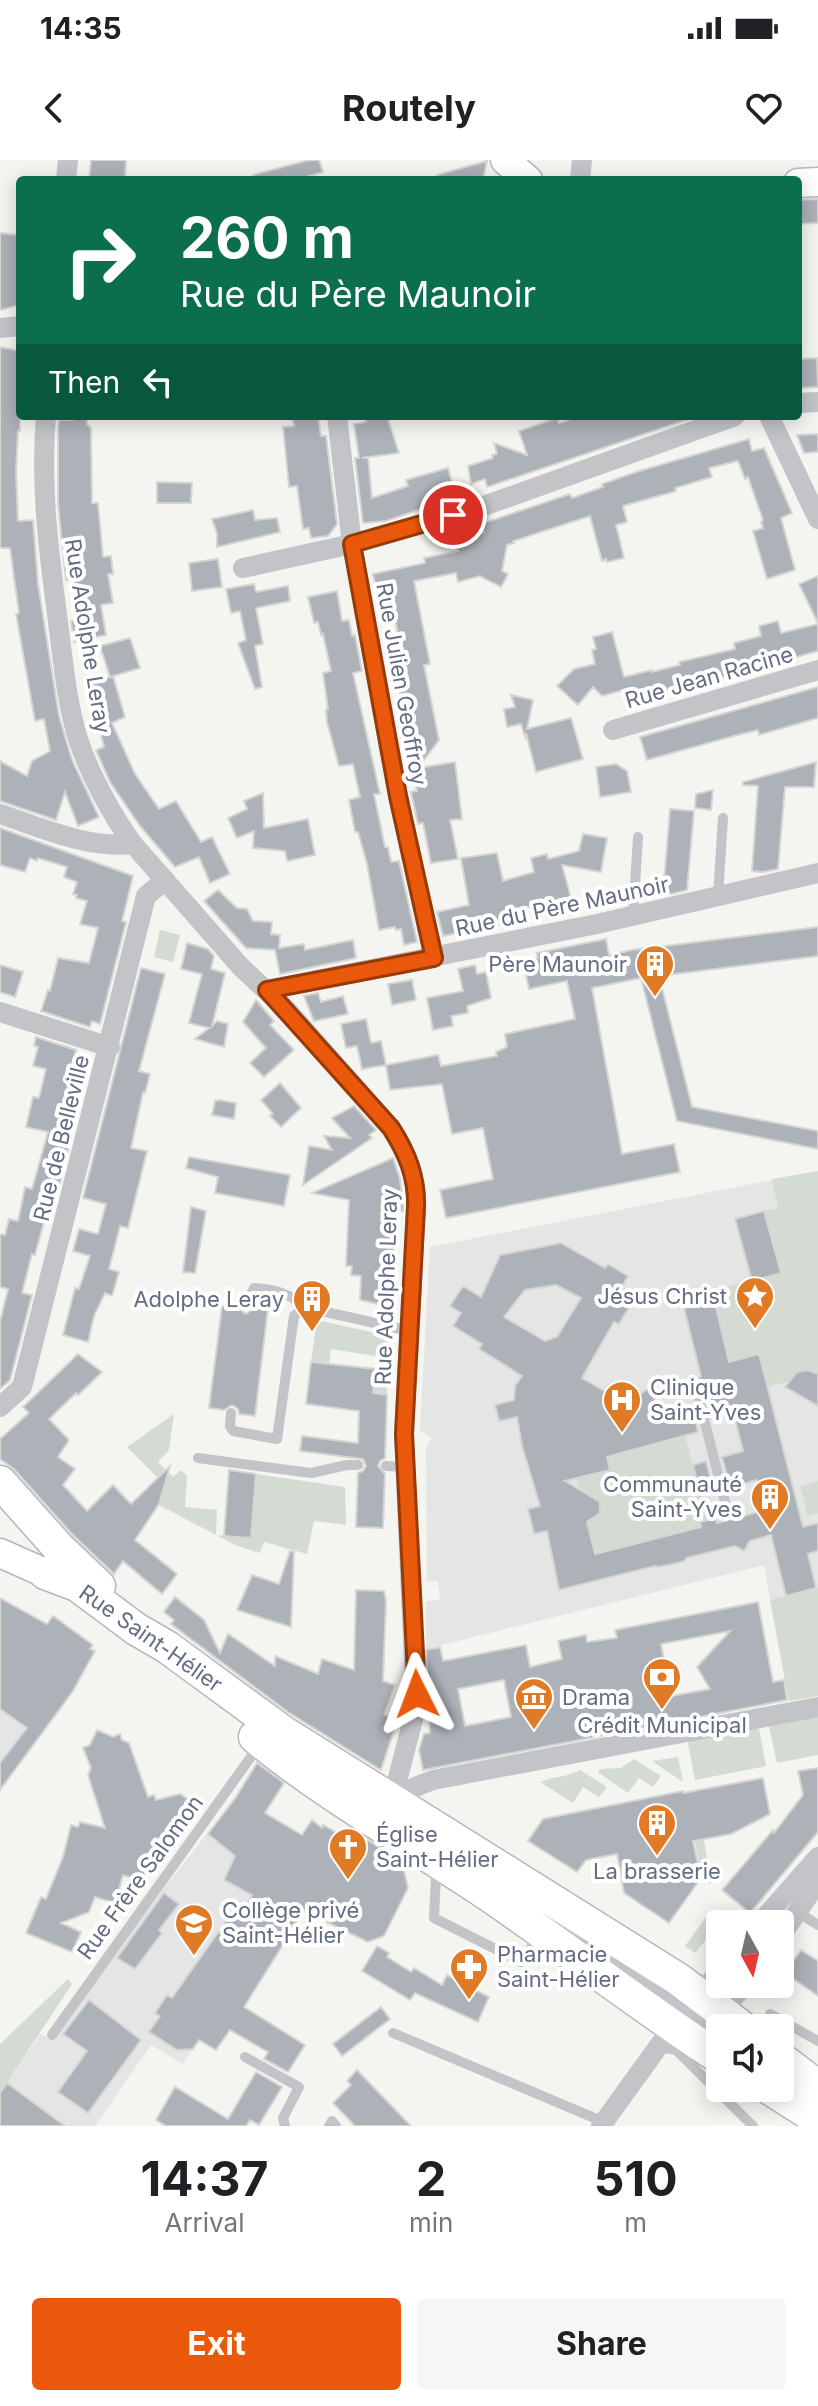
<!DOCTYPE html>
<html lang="en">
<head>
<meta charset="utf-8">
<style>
  body { margin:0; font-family:Inter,sans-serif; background:#f6f6f6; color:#202124; height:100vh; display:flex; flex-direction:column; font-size:30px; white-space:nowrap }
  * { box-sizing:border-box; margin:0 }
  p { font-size:26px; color:#757577 }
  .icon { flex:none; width:44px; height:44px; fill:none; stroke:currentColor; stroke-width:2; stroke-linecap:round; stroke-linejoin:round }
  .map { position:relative; height:1966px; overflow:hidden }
  .drawer { display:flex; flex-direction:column; background:#fff; flex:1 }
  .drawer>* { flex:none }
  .guide { position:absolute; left:16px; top:16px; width:786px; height:244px; border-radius:8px; box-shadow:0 4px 20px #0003; background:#0b6e4f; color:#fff; overflow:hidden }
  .needle { width:52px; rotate:172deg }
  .tools { position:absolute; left:706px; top:1750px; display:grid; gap:16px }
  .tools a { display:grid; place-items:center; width:88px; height:88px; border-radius:8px; background:#fff; box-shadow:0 4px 20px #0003; font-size:40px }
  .pin { position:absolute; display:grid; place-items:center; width:68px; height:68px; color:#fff; margin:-34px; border:4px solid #fff; border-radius:50%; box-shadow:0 2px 8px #0007 }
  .me { position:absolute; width:88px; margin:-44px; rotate:357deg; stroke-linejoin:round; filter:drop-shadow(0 0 6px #0008) }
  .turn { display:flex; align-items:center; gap:28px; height:168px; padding:0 32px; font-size:36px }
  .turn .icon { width:104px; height:104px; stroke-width:2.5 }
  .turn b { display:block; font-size:56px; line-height:68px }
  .then { display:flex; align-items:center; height:76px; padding:0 32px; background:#0003; gap:16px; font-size:30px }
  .eta { display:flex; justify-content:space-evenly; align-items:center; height:136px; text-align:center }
  .eta b { font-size:48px; font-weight:700; line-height:56px }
  .cta { display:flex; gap:16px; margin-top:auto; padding:16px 32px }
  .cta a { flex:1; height:92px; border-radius:8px; background:#ea580c; color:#fff; font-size:32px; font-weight:700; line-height:92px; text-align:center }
  .cta a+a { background:#f6f6f6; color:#202124 }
  .status { display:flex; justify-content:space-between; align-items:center; height:56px; padding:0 40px; background:#fff; direction:ltr }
  .status svg { height:22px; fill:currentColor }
  header { display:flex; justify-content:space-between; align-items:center; height:104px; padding:0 32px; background:#fff; font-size:36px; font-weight:700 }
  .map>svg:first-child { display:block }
  .built { fill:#e4e5e4 }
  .green { fill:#d3dbd2 }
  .building { fill:#adb1b8; stroke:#d5d6d3; stroke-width:2; fill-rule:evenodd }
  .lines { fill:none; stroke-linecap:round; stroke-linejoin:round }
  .secondary-casing { stroke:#b4b6bc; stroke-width:31 }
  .primary-casing { stroke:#b5b7bc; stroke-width:35 }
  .lane { stroke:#c2c4c8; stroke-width:10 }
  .street { stroke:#c2c4c8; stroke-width:20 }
  .secondary { stroke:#fff; stroke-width:28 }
  .primary { stroke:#fff; stroke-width:32 }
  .route-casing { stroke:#983908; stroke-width:20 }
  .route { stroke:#ea580c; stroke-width:14 }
  .labels { text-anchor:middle; stroke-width:8; stroke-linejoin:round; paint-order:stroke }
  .street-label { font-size:22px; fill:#646d81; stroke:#fff }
  .poi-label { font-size:22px; fill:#646d81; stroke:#fff; text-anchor:start }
</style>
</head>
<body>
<div class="status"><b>14:35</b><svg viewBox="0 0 49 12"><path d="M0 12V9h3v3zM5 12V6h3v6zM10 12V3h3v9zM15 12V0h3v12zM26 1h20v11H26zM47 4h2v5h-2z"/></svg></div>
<header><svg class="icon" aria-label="back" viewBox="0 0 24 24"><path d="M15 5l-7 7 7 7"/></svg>Routely<svg class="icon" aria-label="heart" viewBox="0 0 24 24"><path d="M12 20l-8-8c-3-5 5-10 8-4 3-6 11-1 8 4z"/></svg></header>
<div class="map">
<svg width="818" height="1966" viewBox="0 0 818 1966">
  <rect width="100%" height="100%" fill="#f4f4f0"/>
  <!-- built -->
  <path class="built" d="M818,1011V1536L789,1541L764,1405L426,1489V1442L440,1439L438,1421H427L426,1289L431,1278L420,1270L430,1087Z
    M0,1549L38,1576L0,1629Z
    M236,1637L262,1657L295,1671L210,1862L183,1904L151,1885L95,1966H0V1933L40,1874L53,1880L164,1728Z"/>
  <!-- green -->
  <path class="green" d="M160,770L180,775L173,802L154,797Z
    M818,1011V1214L812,1215V1211L802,1210L793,1216L795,1220L767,1227L718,1205L724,1180L712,1130L780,1113L764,1051L778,1048L772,1019Z
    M317,1160L389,1176L388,1198L331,1189L329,1204L311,1202Z
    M376,1209L387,1210V1235L373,1233Z
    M174,1254L169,1290L158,1302L173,1317L181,1310L187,1316L185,1347L217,1350L216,1375L251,1378L256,1314L345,1327L346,1365L314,1361L307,1394L264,1382L260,1393L237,1386L159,1345L165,1325L127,1287Z
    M685,1275L707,1360L700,1362L701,1367L607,1391L598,1402L587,1360L597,1356L601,1345L594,1337L581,1338L572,1303L655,1285Z
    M818,1321V1353L808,1356L800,1326Z
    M818,1428V1536L789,1541L770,1440Z
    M818,1553V1595L777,1603L768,1562Z
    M758,1563L766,1606L695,1620L687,1578Z
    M678,1597L683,1622L652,1601Z
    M634,1599L661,1616L653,1627L639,1618L628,1633L598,1612L600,1609L621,1608Z
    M580,1610L607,1627L599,1637L583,1627L573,1643L540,1622C554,1616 566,1618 580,1610Z
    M696,1633L711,1721L710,1724L702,1719L686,1634Z
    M709,1753L718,1756L719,1764L695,1793L685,1786Z
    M68,1819L72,1824L0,1933V1884Z"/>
  <!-- building -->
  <path class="building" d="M91,0H126L125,20H89Z
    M309,0H319L323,12L296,20H254L253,15Z
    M487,1L483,20H438L437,15Z
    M818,39V63L798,64V40Z
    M0,73L20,75V145L0,150Z
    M0,187L20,191V271H18L16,312L18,361L33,360L38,424L59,556L72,600L99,657L78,666L65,632L56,660L0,641V601L27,616L32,601L50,591L44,559L35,561L16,454L19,453L10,388H0Z
    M817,198L818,227L798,228V199Z
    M292,256H318L321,276H326L337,364L328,376L311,378L309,368L303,369L297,326L289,327L283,267L294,266Z
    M365,256H387L399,293L362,298L368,297L372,338L408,326L406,320L448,308L456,337L386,361L363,363L355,298H359L354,264L366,262Z
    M580,256L695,257L487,327L485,319L471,324L468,306L493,298L492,295L497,294L494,283L527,295L519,271L557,258L559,263Z
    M75,258H87V264L91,268L92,343H98L103,397L111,396L113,414H108L113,443L101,445L106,475L74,482L71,461L78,460L73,419L66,420L62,384L58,343V268L59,260H73Z
    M818,274V292L804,293L797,275Z
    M749,279L752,291L764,288L792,353L781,358L795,410L767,419L753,371L763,368L761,362L763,360L748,317L745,319L738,301L709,308L712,317L675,328L676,331L623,346L627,362L616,365L624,398L607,402L606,399L602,401L590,356L513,381L514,383L507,385L502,411L508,414L501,427L480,416L458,422L456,413L414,421L430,504L424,505L439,580L418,608L455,602L462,659L450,660L458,699L431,703L423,663L418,664L411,632L417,631L411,598L405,599L399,568L408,567L387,478L398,476L391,433L378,436L373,414L425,403L424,398L458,391L456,385L476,379L474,375L484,372L481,364L570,334L572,338L603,327L602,324L636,312Z
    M157,322L192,323L191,343H157Z
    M253,350L255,360L277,358L280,372L217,387V374L212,359Z
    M218,399L222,427L192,431L189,403Z
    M818,416V463L799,424Z
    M254,424L256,432L288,426L290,441L256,448L263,484L255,486L262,527L255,529L238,483L246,480L240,451L231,453L226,429Z
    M337,431L342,461L349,460L352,476L355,475L362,511L353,513L380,634H374L385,687H388L391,702L399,701L417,782L404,785L401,769L396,770L395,767L379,770L367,704L358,672H355L349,640L360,637L353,604L339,606L327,562L326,550L328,549L323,513L331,511L323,474L321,475L318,462L314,463L308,437Z
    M778,461L781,473L818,464V491L631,543L627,529L602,536L593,527L578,545L557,526L574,509L595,504L592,490L596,489L593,477L612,472L624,517L652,510V512L680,505L679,502L735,489L734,483L761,476L759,466Z
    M130,478L140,508L110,517L100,486Z
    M113,516L125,557L112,563L135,614L159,649L176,641L201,682L212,677L230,714L210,723L199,697L175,707L140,666L110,622L96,590L104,587L91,535L94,534L91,523Z
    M818,527V558L759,575L758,570L730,577L647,600L640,577Z
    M511,535L533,540L527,569L571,558L583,599L536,612L526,573L525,577L521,564L507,567L504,549L515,547Z
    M816,602L814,627H785L778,709L763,712L752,711L758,626L743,625V622Z
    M616,604L627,611L631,632L600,637L596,607Z
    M713,630L711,650L695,648L696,634Z
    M263,633L264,668L308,659L315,695L287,701L285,691L253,688L254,671L237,678L228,658L247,649L244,641Z
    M670,649L694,651L687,730L671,734L663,733Z
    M0,668L133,716L122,761L126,762L100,864L92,861L90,867L41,851L48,830L50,831L58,798L89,803L98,768L80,764L87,741L76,738L77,735L73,734L77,722L64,717L67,707L38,698L37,701L30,698L25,712L0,705Z
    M583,674L607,678L601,712L562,705L571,738L509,751L510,755L504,756L505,760L498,761L499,765L443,776L437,752L469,745L461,698L497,693L503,721L534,712L531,698L547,694L548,699L579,691Z
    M218,730L237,748L247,749L253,761L272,762L271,774L280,775L279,788L304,784L305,790L353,780L356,798L280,814L275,790L246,788L204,741Z
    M818,767V796L659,816L692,947L818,971V989L677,961L641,818L592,828L622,994L674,984L680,1012L446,1058L440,1030L493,1019L483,968L452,974L442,924L390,930L386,905L438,895L441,906L497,896L496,892L507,887L505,874L575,859L567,821L529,829L523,801L538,798L537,793L606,779L609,795L632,790Z
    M187,783L208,789L214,796L211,809L225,813L212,866L217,861L228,864L224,887L195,879L209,868L189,863L202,814L181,809Z
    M0,805L23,812L15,837L0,832Z
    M475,805L477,814L486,812L491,838L467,846L468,853L451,856L453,866L433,870L427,838L463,831L458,809Z
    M141,808L165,814L139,911L150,914L145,933L143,932L131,988L147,991L128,1068L120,1066L109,1109L119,1112L112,1136L105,1133L94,1156L88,1182L63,1175L75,1128L79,1129L90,1096L73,1091L79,1069L98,1074L106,1044L83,1038Z
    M412,820L416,840L392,845L388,824Z
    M318,833L321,842L343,836L348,854L314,861L304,836Z
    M256,840L274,861L270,865L294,890L264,917L250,903L266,888L243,862Z
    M366,859L371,883L381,881L386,905L362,909L357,886L346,888L341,864Z
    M36,877L76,890L69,915L74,916L71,928L74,929L61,980L70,982L51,1060L45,1058L35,1095L32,1094L22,1133L32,1135L10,1220L0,1229V1162L8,1129L0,1127V1074L5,1075L9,1059L18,1061L25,1027L32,1029L48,972L26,967L33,937L39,938L46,909L33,906L38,887L34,886Z
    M280,923L301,948L281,967L270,956L273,954L261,940Z
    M219,940L236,943L234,959L212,955L215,941Z
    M354,946L376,970L369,975L372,978L303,1025L309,986L332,990L324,976L350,978L332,958Z
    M189,997L290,1015L284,1046L215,1033L218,1017L186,1008Z
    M393,998L400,1019L403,1047V1051H396L391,1147L360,1140L361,1116L351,1115L352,1106H346L349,1040L312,1033Z
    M191,1047L206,1051L195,1113L183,1112Z
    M764,1051L781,1113L752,1121L735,1059Z
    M561,1083L605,1108L608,1104L628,1116L622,1127L636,1136L619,1164L614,1162L582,1218L625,1243L651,1227L659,1253L692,1245L698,1272L607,1297L610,1310L565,1321L600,1342V1353L587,1362L595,1394L701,1367L700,1362L716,1358L717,1363L765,1350L757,1320L730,1327L722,1297L743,1291L732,1248L710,1252L699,1217L701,1216L684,1148L715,1143L729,1202L759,1194L803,1367L818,1363V1391L808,1394L816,1428L786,1436L771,1375L750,1381L744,1391L735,1386L686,1398L685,1401L673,1404L658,1407L655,1406L559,1430L547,1371L534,1374L528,1349L540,1346L522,1286L517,1257L499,1261L495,1245L514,1240L515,1226L522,1216L479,1189L482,1184L453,1166L461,1153L450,1146L463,1126L481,1137L500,1095ZM556,1125L581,1138L557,1177L545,1181L504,1157L525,1130Z
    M222,1146L238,1148L246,1154L255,1147L268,1148L255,1256L239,1254L238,1249L232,1245L224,1250L209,1248Z
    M78,1194L102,1212L78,1235L76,1233L49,1259L69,1280L58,1297L75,1309L63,1325L87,1351L113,1325L131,1344L170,1306L159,1344L135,1380L177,1414L162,1434L123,1401L114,1414L72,1374L14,1309L0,1299V1279L29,1253L23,1247Z
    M311,1202L376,1209L373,1233L387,1235L385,1298L380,1301L378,1306L385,1314L383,1368L356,1367L358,1313L363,1311L366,1306L363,1299L300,1291L302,1276L358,1283L359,1251L306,1244Z
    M807,1210L818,1214V1246L785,1227L797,1212Z
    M706,1301L714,1332L701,1336L693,1305Z
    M229,1310L256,1314L251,1378L224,1376Z
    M290,1391L294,1392L291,1467L237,1450L252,1415L279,1424Z
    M356,1430L384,1431L386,1441L383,1521L395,1525L384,1555L395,1559V1567L381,1610L288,1552L171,1464L174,1460L164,1452L175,1437L204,1460L220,1493L228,1474L275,1506V1496L318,1514L322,1499L354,1510Z
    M0,1438L47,1464L53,1456L93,1485L90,1489L95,1491L73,1531L0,1630V1603L27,1568L0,1549Z
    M758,1442L773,1522L784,1520L787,1540L423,1610L419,1590L424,1574L430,1573L426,1490L440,1487L443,1501L526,1485L530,1507L562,1499L558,1481L586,1475L587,1482L617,1478L615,1470ZM730,1471L697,1507L710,1529L671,1536L661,1484ZM504,1520L511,1557L465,1566L458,1529Z
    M97,1570L113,1577L120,1574L122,1580L129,1583L148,1637L154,1635L156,1640L180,1634L192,1642L188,1647L193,1650L141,1721L123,1715L115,1743L95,1737L89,1752L61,1763L81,1772L72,1792L26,1773L41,1737L46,1739L63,1697L71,1665L78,1667L80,1662L105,1668L88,1615L91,1608L83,1588L90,1585Z
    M257,1603L284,1623L265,1653L302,1675L312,1660L322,1668L323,1665L364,1688L368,1680L402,1702L408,1728L384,1776L368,1782L304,1751L244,1847L305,1885L288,1912L264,1899L268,1892L230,1870L216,1890L199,1880L193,1889L177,1890L149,1872L160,1856L155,1853L167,1835L172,1838L229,1757L235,1760L252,1735L224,1720L235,1696L208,1674L236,1637Z
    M818,1608V1672L750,1753L722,1730L773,1670L774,1673L803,1635L798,1611Z
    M763,1618L770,1654L731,1674L693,1681L701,1718L669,1763L624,1733L617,1694L586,1700L577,1712L528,1681L543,1659L683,1631V1633Z
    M164,1733L179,1744L159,1770L162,1773L135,1809L117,1798Z
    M377,1786L389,1793L387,1797L411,1812L414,1808L442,1825L447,1815L489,1837L478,1862L415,1833L410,1840L362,1811Z
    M801,1790L818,1801V1836L785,1813Z
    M89,1840L141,1880L88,1953L58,1932L87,1891L63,1874Z
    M381,1847L390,1859L342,1896L333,1884Z
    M357,1910L411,1966H355L333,1943L351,1925L347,1921Z
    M256,1912L282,1927L259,1965L250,1960L246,1966H166L156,1960L175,1927L228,1959Z
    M7,1923L65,1966H0V1933Z"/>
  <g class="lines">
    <defs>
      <path id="secondary" d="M505,0L528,20
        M798,23L818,22
        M0,1393L45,1413"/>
      <path id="primary" d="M0,1322L58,1387L99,1426
        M45,1413L77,1425L136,1469L167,1487L283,1572L678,1819L743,1868
        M255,1577C330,1639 417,1686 496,1740C571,1792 643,1848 720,1898
        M780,1898L818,1927
        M769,1928L818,1959"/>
    </defs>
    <!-- secondary casing -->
    <use href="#secondary" class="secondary-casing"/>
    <!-- primary casing -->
    <use href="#primary" class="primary-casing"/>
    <!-- lane -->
    <path class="lane" d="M718,736L723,658
      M633,756L638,677
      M246,1146L254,1128C272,1129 292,1134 304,1147
      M697,1231L726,1346
      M231,1253L230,1266L233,1271L277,1279L294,1156L304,1147L410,1171
      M198,1298L311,1313L347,1305H358
      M386,1306L406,1307
      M433,1707L436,1716L434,1758L521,1802L539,1776
      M796,1751L818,1765
      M770,1854L818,1881
      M393,1873L604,1962
      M52,1875L258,1587
      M659,1887L676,1890L753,1966
      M245,1897L299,1927L283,1958L285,1966
      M329,1966L332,1961L336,1966"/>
    <!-- street -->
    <path class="street" d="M66,20L68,0
      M580,20L582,0
      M0,168L20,166
      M798,243L818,242
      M46,256C40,326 49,394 58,462C63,501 67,545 79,582C91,617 112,655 133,684L241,807L286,849L391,968C407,993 417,1017 416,1047L404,1274L416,1548L396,1625L383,1647
      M337,256L352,384L398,636L434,798
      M769,256L818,359
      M243,408L352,384L478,348L735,256
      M613,570L818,510
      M0,654C42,668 88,689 133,684
      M267,830L597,764L818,713
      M0,852L110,887
      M0,1247L22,1227L146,736L165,720
      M390,1637L433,1620L818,1547
      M759,1764L818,1697
      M556,1765L668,1833L710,1863L746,1824
      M780,1777L818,1722
      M601,1966L658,1887L720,1810"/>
    <!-- secondary -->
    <use href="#secondary" class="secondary"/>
    <!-- primary -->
    <use href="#primary" class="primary"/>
  </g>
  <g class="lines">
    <defs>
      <path id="route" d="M417,1534L404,1274L416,1047C417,1017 407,993 391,968L267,830L434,798L398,636L352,384L453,355"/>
    </defs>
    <!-- route casing -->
    <use href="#route" class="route-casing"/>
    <!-- route -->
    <use href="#route" class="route"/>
  </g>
  <!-- icons -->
  <defs>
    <symbol id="building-pin" viewBox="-11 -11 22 30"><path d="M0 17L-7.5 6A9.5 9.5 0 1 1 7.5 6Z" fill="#e17a24" stroke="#fff"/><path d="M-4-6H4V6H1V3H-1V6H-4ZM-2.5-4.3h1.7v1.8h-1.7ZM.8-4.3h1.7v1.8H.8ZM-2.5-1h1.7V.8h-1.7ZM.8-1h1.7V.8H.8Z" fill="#fff"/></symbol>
    <symbol id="sight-pin" viewBox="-11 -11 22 30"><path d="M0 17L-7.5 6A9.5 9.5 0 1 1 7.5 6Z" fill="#e17a24" stroke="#fff"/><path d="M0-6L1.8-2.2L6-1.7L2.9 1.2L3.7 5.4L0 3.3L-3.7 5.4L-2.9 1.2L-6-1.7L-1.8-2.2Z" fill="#fff"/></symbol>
    <symbol id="hospital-pin" viewBox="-11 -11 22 30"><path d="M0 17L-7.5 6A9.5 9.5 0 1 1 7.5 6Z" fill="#e17a24" stroke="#fff"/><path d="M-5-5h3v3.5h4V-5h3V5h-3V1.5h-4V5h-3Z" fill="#fff"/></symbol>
    <symbol id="bank-pin" viewBox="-11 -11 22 30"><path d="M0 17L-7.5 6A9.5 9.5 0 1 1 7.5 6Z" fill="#e17a24" stroke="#fff"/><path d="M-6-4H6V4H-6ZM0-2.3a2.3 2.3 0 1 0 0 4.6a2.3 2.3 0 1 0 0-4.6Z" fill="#fff"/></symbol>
    <symbol id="museum-pin" viewBox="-11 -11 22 30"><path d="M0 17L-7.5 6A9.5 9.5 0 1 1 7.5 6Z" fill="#e17a24" stroke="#fff"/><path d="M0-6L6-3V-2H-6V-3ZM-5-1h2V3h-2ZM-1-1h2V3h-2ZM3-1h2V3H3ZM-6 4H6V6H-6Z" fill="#fff"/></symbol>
    <symbol id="church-pin" viewBox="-11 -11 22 30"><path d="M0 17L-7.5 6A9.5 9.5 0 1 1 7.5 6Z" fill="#e17a24" stroke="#fff"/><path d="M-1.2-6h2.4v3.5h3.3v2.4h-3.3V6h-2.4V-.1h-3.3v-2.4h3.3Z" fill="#fff"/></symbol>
    <symbol id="school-pin" viewBox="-11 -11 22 30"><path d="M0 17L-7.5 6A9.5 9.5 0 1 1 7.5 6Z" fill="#e17a24" stroke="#fff"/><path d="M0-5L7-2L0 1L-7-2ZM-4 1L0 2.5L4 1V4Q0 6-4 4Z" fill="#fff"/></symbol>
    <symbol id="pharmacy-pin" viewBox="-11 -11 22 30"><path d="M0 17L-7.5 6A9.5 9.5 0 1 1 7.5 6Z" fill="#e17a24" stroke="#fff"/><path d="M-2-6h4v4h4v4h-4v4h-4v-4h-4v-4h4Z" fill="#fff"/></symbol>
  </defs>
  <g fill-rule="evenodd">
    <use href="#building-pin" x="633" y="782" width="44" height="60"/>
    <use href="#sight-pin" x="733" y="1114" width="44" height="60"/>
    <use href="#building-pin" x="290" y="1117" width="44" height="60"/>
    <use href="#hospital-pin" x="600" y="1218" width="44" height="60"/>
    <use href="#building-pin" x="748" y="1315" width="44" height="60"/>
    <use href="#bank-pin" x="640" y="1495" width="44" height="60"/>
    <use href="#museum-pin" x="512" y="1515" width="44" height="60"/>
    <use href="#building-pin" x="635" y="1641" width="44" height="60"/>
    <use href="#church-pin" x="326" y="1665" width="44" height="60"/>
    <use href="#school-pin" x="172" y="1741" width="44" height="60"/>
    <use href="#pharmacy-pin" x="447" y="1785" width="44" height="60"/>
  </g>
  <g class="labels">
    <!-- street labels -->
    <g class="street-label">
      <text transform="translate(88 476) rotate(81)" y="8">Rue Adolphe Leray</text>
      <text transform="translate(709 517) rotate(-16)" y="8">Rue Jean Racine</text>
      <text transform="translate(402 524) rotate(80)" y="8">Rue Julien Geoffroy</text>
      <text transform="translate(562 746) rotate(-12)" y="8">Rue du Père Maunoir</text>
      <text transform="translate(61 978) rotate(-76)" y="8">Rue de Belleville</text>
      <text transform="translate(386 1127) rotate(-88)" y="8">Rue Adolphe Leray</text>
      <text transform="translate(151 1478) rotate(35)" y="8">Rue Saint-Hélier</text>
      <text transform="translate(140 1717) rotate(-54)" y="8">Rue Frère Salomon</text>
    </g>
    <!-- poi labels -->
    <g class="poi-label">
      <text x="627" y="812" text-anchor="end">Père Maunoir</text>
      <text x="727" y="1144" text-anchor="end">Jésus Christ</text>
      <text x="284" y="1147" text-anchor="end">Adolphe Leray</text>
      <text x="650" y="1235">Clinique<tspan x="650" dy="25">Saint-Yves</tspan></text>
      <text x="742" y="1332" text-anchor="end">Communauté<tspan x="742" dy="25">Saint-Yves</tspan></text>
      <text x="562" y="1545">Drama</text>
      <text x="662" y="1573" text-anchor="middle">Crédit Municipal</text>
      <text x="376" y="1682">Église<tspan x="376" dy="25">Saint-Hélier</tspan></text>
      <text x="657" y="1719" text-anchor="middle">La brasserie</text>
      <text x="222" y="1758">Collège privé<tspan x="222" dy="25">Saint-Hélier</tspan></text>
      <text x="497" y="1802">Pharmacie<tspan x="497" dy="25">Saint-Hélier</tspan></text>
    </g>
  </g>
</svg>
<div class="tools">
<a><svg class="needle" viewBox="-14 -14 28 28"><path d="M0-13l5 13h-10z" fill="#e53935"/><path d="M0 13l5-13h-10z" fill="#757577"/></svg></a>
<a><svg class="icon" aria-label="sound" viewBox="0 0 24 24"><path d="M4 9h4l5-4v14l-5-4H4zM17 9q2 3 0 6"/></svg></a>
</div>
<div class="pin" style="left:453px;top:355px;background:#d93025"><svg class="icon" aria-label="arrive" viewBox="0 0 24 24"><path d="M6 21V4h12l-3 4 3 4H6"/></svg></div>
<svg class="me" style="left:417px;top:1534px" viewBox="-20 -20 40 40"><path d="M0-17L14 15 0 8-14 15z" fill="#ea580c" stroke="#fff" stroke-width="4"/></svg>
<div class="guide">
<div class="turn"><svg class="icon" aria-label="right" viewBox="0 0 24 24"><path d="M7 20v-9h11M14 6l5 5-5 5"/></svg><div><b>260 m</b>Rue du Père Maunoir</div></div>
<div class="then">Then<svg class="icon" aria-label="left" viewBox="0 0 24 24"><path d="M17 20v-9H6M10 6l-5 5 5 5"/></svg></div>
</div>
</div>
<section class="drawer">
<div class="eta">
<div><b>14:37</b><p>Arrival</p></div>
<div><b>2</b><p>min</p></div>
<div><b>510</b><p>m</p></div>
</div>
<div class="cta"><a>Exit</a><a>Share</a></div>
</section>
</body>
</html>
